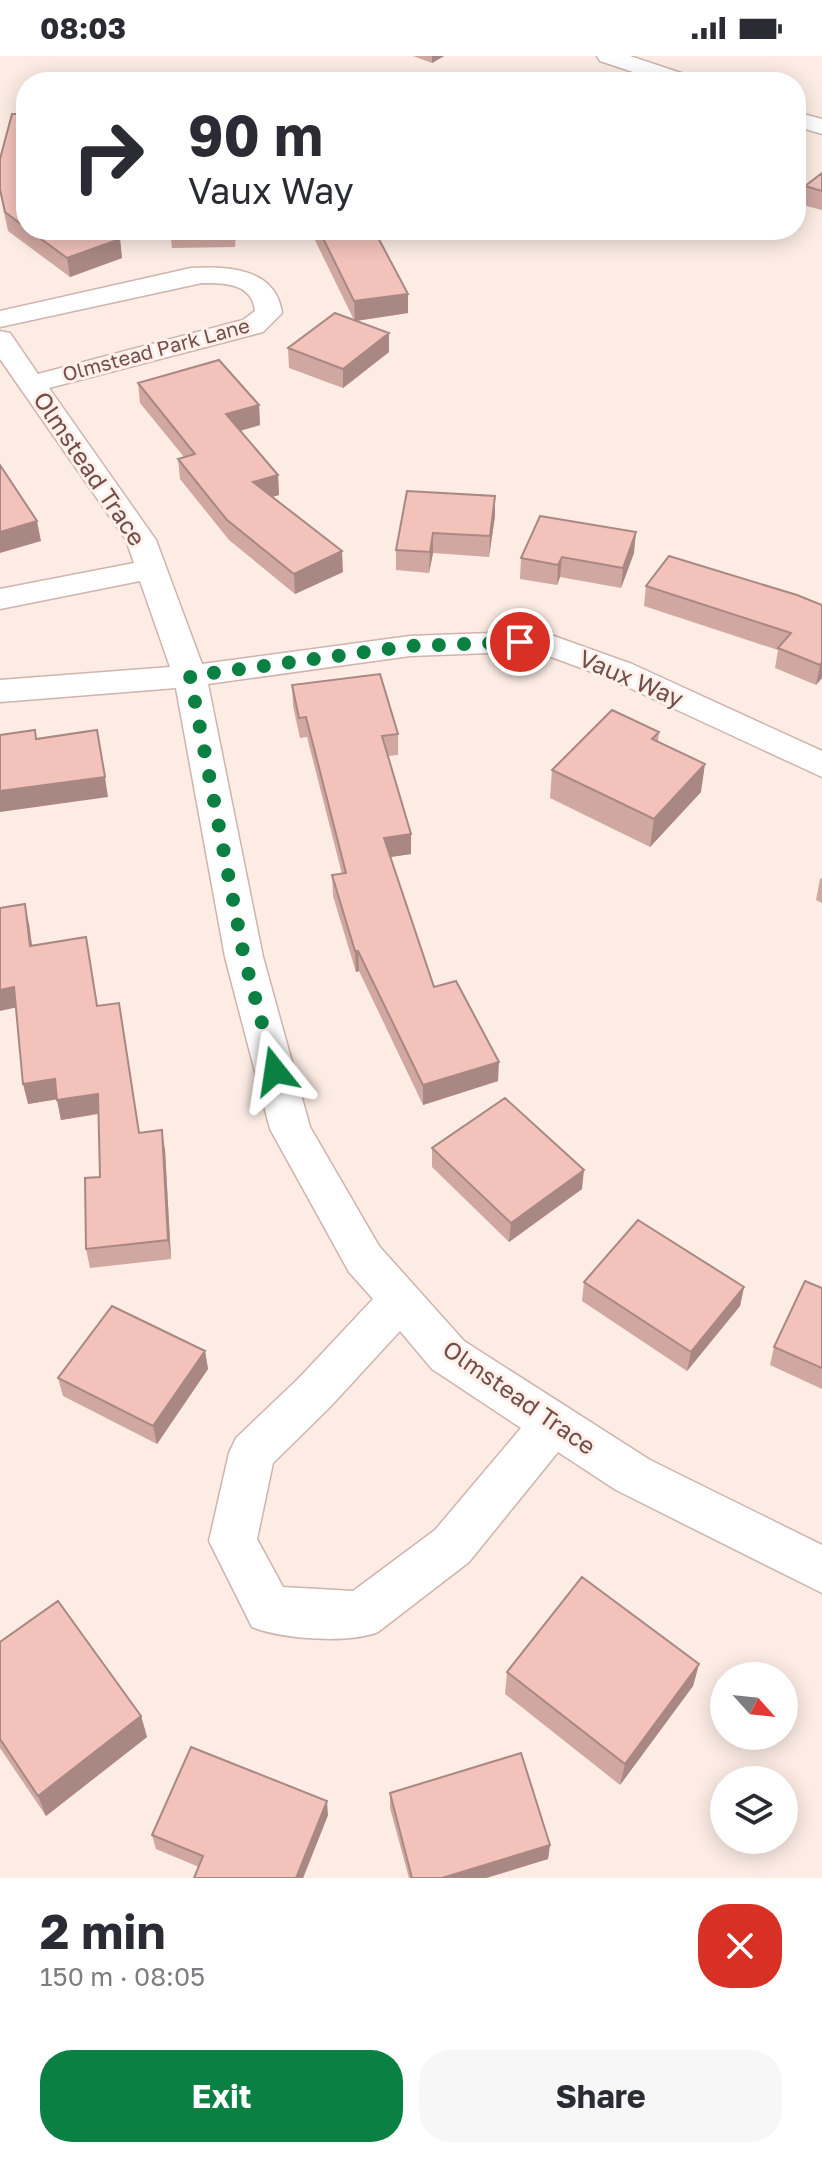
<!DOCTYPE html>
<html lang="en">
<head>
<meta charset="utf-8">
<style>
  body { margin:0; font-family:"Golos Text",sans-serif; background:#f7f7f7; color:#2b2b33; height:100vh; display:flex; flex-direction:column; font-size:30px; white-space:nowrap }
  * { box-sizing:border-box; margin:0 }
  p { font-size:26px; color:#7c7c81 }
  .icon { flex:none; width:44px; height:44px; fill:none; stroke:currentColor; stroke-width:2; stroke-linecap:round; stroke-linejoin:round }
  .map { position:relative; height:1822px; overflow:hidden }
  .details { display:flex; flex-direction:column; background:#fff; flex:1 }
  .details>* { flex:none }
  .banner { position:absolute; left:16px; top:16px; width:790px; height:168px; border-radius:32px; box-shadow:0 4px 20px #0003; background:#fff; color:#2b2b33; overflow:hidden }
  .needle { width:52px; rotate:117deg }
  .buttons { position:absolute; left:710px; top:1606px; display:grid; gap:16px }
  .buttons a { display:grid; place-items:center; width:88px; height:88px; border-radius:50%; background:#fff; box-shadow:0 4px 20px #0003; font-size:40px }
  .pin { position:absolute; display:grid; place-items:center; width:68px; height:68px; color:#fff; margin:-34px; border:4px solid #fff; border-radius:50%; box-shadow:0 2px 8px #0007 }
  .me { position:absolute; width:88px; margin:-44px; rotate:345deg; stroke-linejoin:round; filter:drop-shadow(0 0 6px #0008) }
  .turn { display:flex; align-items:center; gap:28px; height:168px; padding:0 40px; font-size:36px }
  .turn .icon { width:104px; height:104px; stroke-width:2.5 }
  .turn b { display:block; font-size:56px; line-height:68px }
  .round { display:grid; place-items:center; flex:none; width:84px; height:84px; border-radius:32px; background:#f7f7f7 }
  .head { display:flex; align-items:center; justify-content:space-between; height:136px; padding:0 40px }
  h1 { font-size:48px; font-weight:700; line-height:60px }
  .button { display:flex; gap:16px; margin-top:auto; padding:16px 40px }
  .button a { flex:1; height:92px; border-radius:32px; background:#0b8043; color:#fff; font-size:32px; font-weight:700; line-height:92px; text-align:center }
  .button a+a { background:#f7f7f7; color:#2b2b33 }
  .status { display:flex; justify-content:space-between; align-items:center; height:56px; padding:0 40px; background:#fff; direction:ltr }
  .status svg { height:22px; fill:currentColor }
  .map>svg:first-child { display:block }
  .lines { fill:none; stroke-linecap:round; stroke-linejoin:round }
  .street-casing { stroke:#d0b3ad; stroke-width:3 }
  .street { fill:#fff; fill-rule:evenodd }
  .wall { fill:#d0a7a1 }
  .shaded-wall { fill:#a98883 }
  .building { fill:#f2c2bb; stroke:#a98883; stroke-width:2 }
  .route { stroke:#0b8043; stroke-width:14; stroke-dasharray:0 25.2 }
  .labels { text-anchor:middle; stroke-width:6; stroke-linejoin:round; paint-order:stroke }
  .far-street-label { font-size:20px; fill:#744d49; stroke:#fff1ea }
  .street-label { font-size:24px; fill:#744d49; stroke:#fff1ea }
</style>
</head>
<body>
<div class="status"><b>08:03</b><svg viewBox="0 0 49 12"><path d="M0 12V9h3v3zM5 12V6h3v6zM10 12V3h3v9zM15 12V0h3v12zM26 1h20v11H26zM47 4h2v5h-2z"/></svg></div>
<div class="map">
<svg width="822" height="1822" viewBox="0 0 822 1822">
  <rect width="100%" height="100%" fill="#fcece4"/>
  <g class="lines">
    <defs>
      <path id="street" d="M597,0H630L693,21L696,26H663L600,5Z
        M796,56L822,63V78L796,70Z
        M191,212C228,210 276,212 282,257L263,276L49,332L156,484L202,608L410,580L520,576L551,579L632,608L822,695V721L608,622L546,599L520,596L410,600L208,628L263,901L310,1071L379,1190L464,1285L650,1404L822,1489V1537L616,1434L558,1396L469,1506L378,1576C348,1588 282,1583 252,1571L209,1485L229,1397L236,1382L298,1323L373,1243L349,1216L270,1073L225,901L176,632L0,646V624L170,611L140,525L0,553V533L134,507L126,484L0,303V275L10,277L38,318L243,264L255,255C252,227 225,227 202,227L0,271V255ZM400,1275L432,1313L521,1372L435,1474L353,1535L283,1531L257,1483L273,1407L330,1351Z"/>
    </defs>
    <!-- street casing -->
    <use href="#street" class="street-casing"/>
    <!-- street -->
    <use href="#street" class="street"/>
  </g>
  <!-- wall -->
  <path class="wall" d="M413,0H444L432,7Z
    M26,58V174H108L120,183L122,202L70,221L8,175L0,137V103Z
    M822,117V154L802,149L805,130Z
    M170,174H236L235,191L172,192Z
    M310,174H374L408,238V257L356,265L389,277V296L343,332L289,312L288,292L354,264Z
    M138,327L259,349L260,369L240,375L278,419L279,439L272,441L343,516L295,538L229,484L180,423L178,403L184,401L140,347Z
    M495,440V460L489,501L433,497L429,517L396,514V494Z
    M634,497L621,532L560,521L557,529L520,523L521,502Z
    M646,530L822,549V622L816,629L775,612L778,594L644,550Z
    M292,629L398,678V699L388,700L411,798L390,801L434,931L498,1025L423,1049L359,915L356,916L333,840L332,819L342,818L307,681L300,682L293,650Z
    M659,676L658,685L701,736L650,791L550,742L552,714Z
    M822,822V847L816,844L820,823Z
    M29,868L32,890L97,950L139,1077L165,1094L171,1203L90,1212L86,1193L100,1121L99,1058L61,1064L57,1043L28,1048Z
    M432,1092L582,1133L509,1186L432,1111Z
    M584,1226L744,1231L740,1250L687,1315L582,1245Z
    M822,1232V1333L770,1309L774,1291Z
    M205,1295L208,1313L157,1388L63,1340L58,1322Z
    M0,1586L141,1660L147,1681L46,1760L0,1692Z
    M699,1608L693,1630L620,1729L505,1638L507,1616Z
    M390,1737L550,1789L548,1803L486,1822H409L390,1752Z
    M328,1759L303,1822H194L199,1811L156,1793L152,1779Z"/>
  <!-- shaded-wall -->
  <path class="shaded-wall" d="M432,0H444L432,7Z
    M120,183L122,202L70,221L67,202Z
    M408,238V257L355,265L354,245Z
    M389,277V296L343,332V313Z
    M259,349L260,369L228,378L226,358Z
    M278,419L279,439L254,446L253,426Z
    M495,440V460L489,501L490,480Z
    M37,465L41,485L0,497V476Z
    M636,476L634,497L621,532L623,512Z
    M433,477V497L429,517L430,496Z
    M342,495L343,516L295,538L294,518Z
    M562,501L560,521L557,529L558,509Z
    M822,606V622L816,629L820,609Z
    M705,708L701,736L650,791L654,763Z
    M105,721L108,741L0,756V735Z
    M411,778V798L384,802V782Z
    M25,848L29,868L35,911L30,890Z
    M355,895H358L359,915L356,916Z
    M14,931L18,951L0,955V934Z
    M499,1006L498,1025L423,1049V1029Z
    M55,1023L59,1043L28,1048L23,1028Z
    M98,1038L102,1057L61,1064L57,1044Z
    M162,1074L165,1094L171,1203L168,1184Z
    M584,1114L582,1133L509,1186L511,1167Z
    M744,1231L740,1250L687,1315L691,1296Z
    M205,1295L208,1313L157,1388L153,1370Z
    M699,1608L693,1630L620,1729L625,1708Z
    M141,1660L147,1681L46,1760L38,1740Z
    M327,1745L328,1759L303,1822H296Z
    M550,1789L548,1803L486,1822H442Z"/>
  <!-- building -->
  <path class="building" d="M12,58H26V172L5,156L0,133V103Z
    M822,117V135L805,130Z
    M29,174H108L120,183L67,202Z
    M319,174H374L408,238L354,245Z
    M335,257L389,277L343,313L288,292Z
    M219,304L259,349L226,358L278,419L253,426L342,495L294,518L227,464L178,403L195,398L138,327Z
    M0,409L37,465L0,476Z
    M407,435L495,440L490,480L433,477L430,496L396,494Z
    M540,460L636,476L623,512L562,501L558,509L521,502Z
    M669,500L797,539L822,549V606L820,609L778,592L791,577L646,530Z
    M380,618L398,678L382,680L411,778L384,782L434,931L456,925L499,1006L423,1029L358,895H355L332,819L346,817L306,661L299,662L292,629Z
    M612,654L659,676L652,683L705,708L654,763L552,714Z
    M35,674L36,683L97,674L105,721L0,735V679Z
    M25,848L30,890L86,881L97,950L119,947L139,1077L162,1074L168,1184L86,1193L85,1122L100,1121L98,1038L57,1044L55,1023L23,1028L14,931L0,934V852Z
    M505,1042L584,1114L511,1167L432,1092Z
    M638,1164L744,1231L691,1296L584,1226Z
    M805,1225L822,1232V1312L774,1291Z
    M112,1250L205,1295L153,1370L58,1322Z
    M582,1521L699,1608L625,1708L507,1616Z
    M58,1545L141,1660L38,1740L0,1683V1586Z
    M191,1691L327,1745L296,1822H194L203,1800L152,1779Z
    M521,1697L550,1789L442,1822H412L390,1737Z"/>
  <g class="lines">
    <!-- route -->
    <path class="route" d="M275,1015L244,901L190,620L410,590L520,586"/>
  </g>
  <g class="labels">
    <!-- far-street labels -->
    <g class="far-street-label">
      <text transform="translate(156 294) rotate(-15)" y="7">Olmstead Park Lane</text>
    </g>
    <!-- street labels -->
    <g class="street-label">
      <text transform="translate(89 413) rotate(56)" y="8">Olmstead Trace</text>
      <text transform="translate(631 623) rotate(23)" y="8">Vaux Way</text>
      <text transform="translate(519 1342) rotate(35)" y="8">Olmstead Trace</text>
    </g>
  </g>
</svg>
<div class="buttons">
<a><svg class="needle" viewBox="-14 -14 28 28"><path d="M0-13l5 13h-10z" fill="#e53935"/><path d="M0 13l5-13h-10z" fill="#7c7c81"/></svg></a>
<a><svg class="icon" aria-label="layers" viewBox="0 0 24 24"><path d="M12 4l9 5-9 5-9-5zM3 14l9 5 9-5"/></svg></a>
</div>
<div class="pin" style="left:520px;top:586px;background:#d93025"><svg class="icon" aria-label="arrive" viewBox="0 0 24 24"><path d="M6 21V4h12l-3 4 3 4H6"/></svg></div>
<svg class="me" style="left:275px;top:1015px" viewBox="-20 -20 40 40"><path d="M0-17L14 15 0 8-14 15z" fill="#0b8043" stroke="#fff" stroke-width="4"/></svg>
<div class="banner">
<div class="turn"><svg class="icon" aria-label="right" viewBox="0 0 24 24"><path d="M7 20v-9h11M14 6l5 5-5 5"/></svg><div><b>90 m</b>Vaux Way</div></div>
</div>
</div>
<section class="details">
<div class="head"><div><h1>2 min</h1><p>150 m · 08:05</p></div><a class="round" style="background:#d93025;color:#fff"><svg class="icon" aria-label="close" viewBox="0 0 24 24"><path d="M6 6l12 12M18 6L6 18"/></svg></a></div>
<div class="button"><a>Exit</a><a>Share</a></div>
</section>
</body>
</html>
